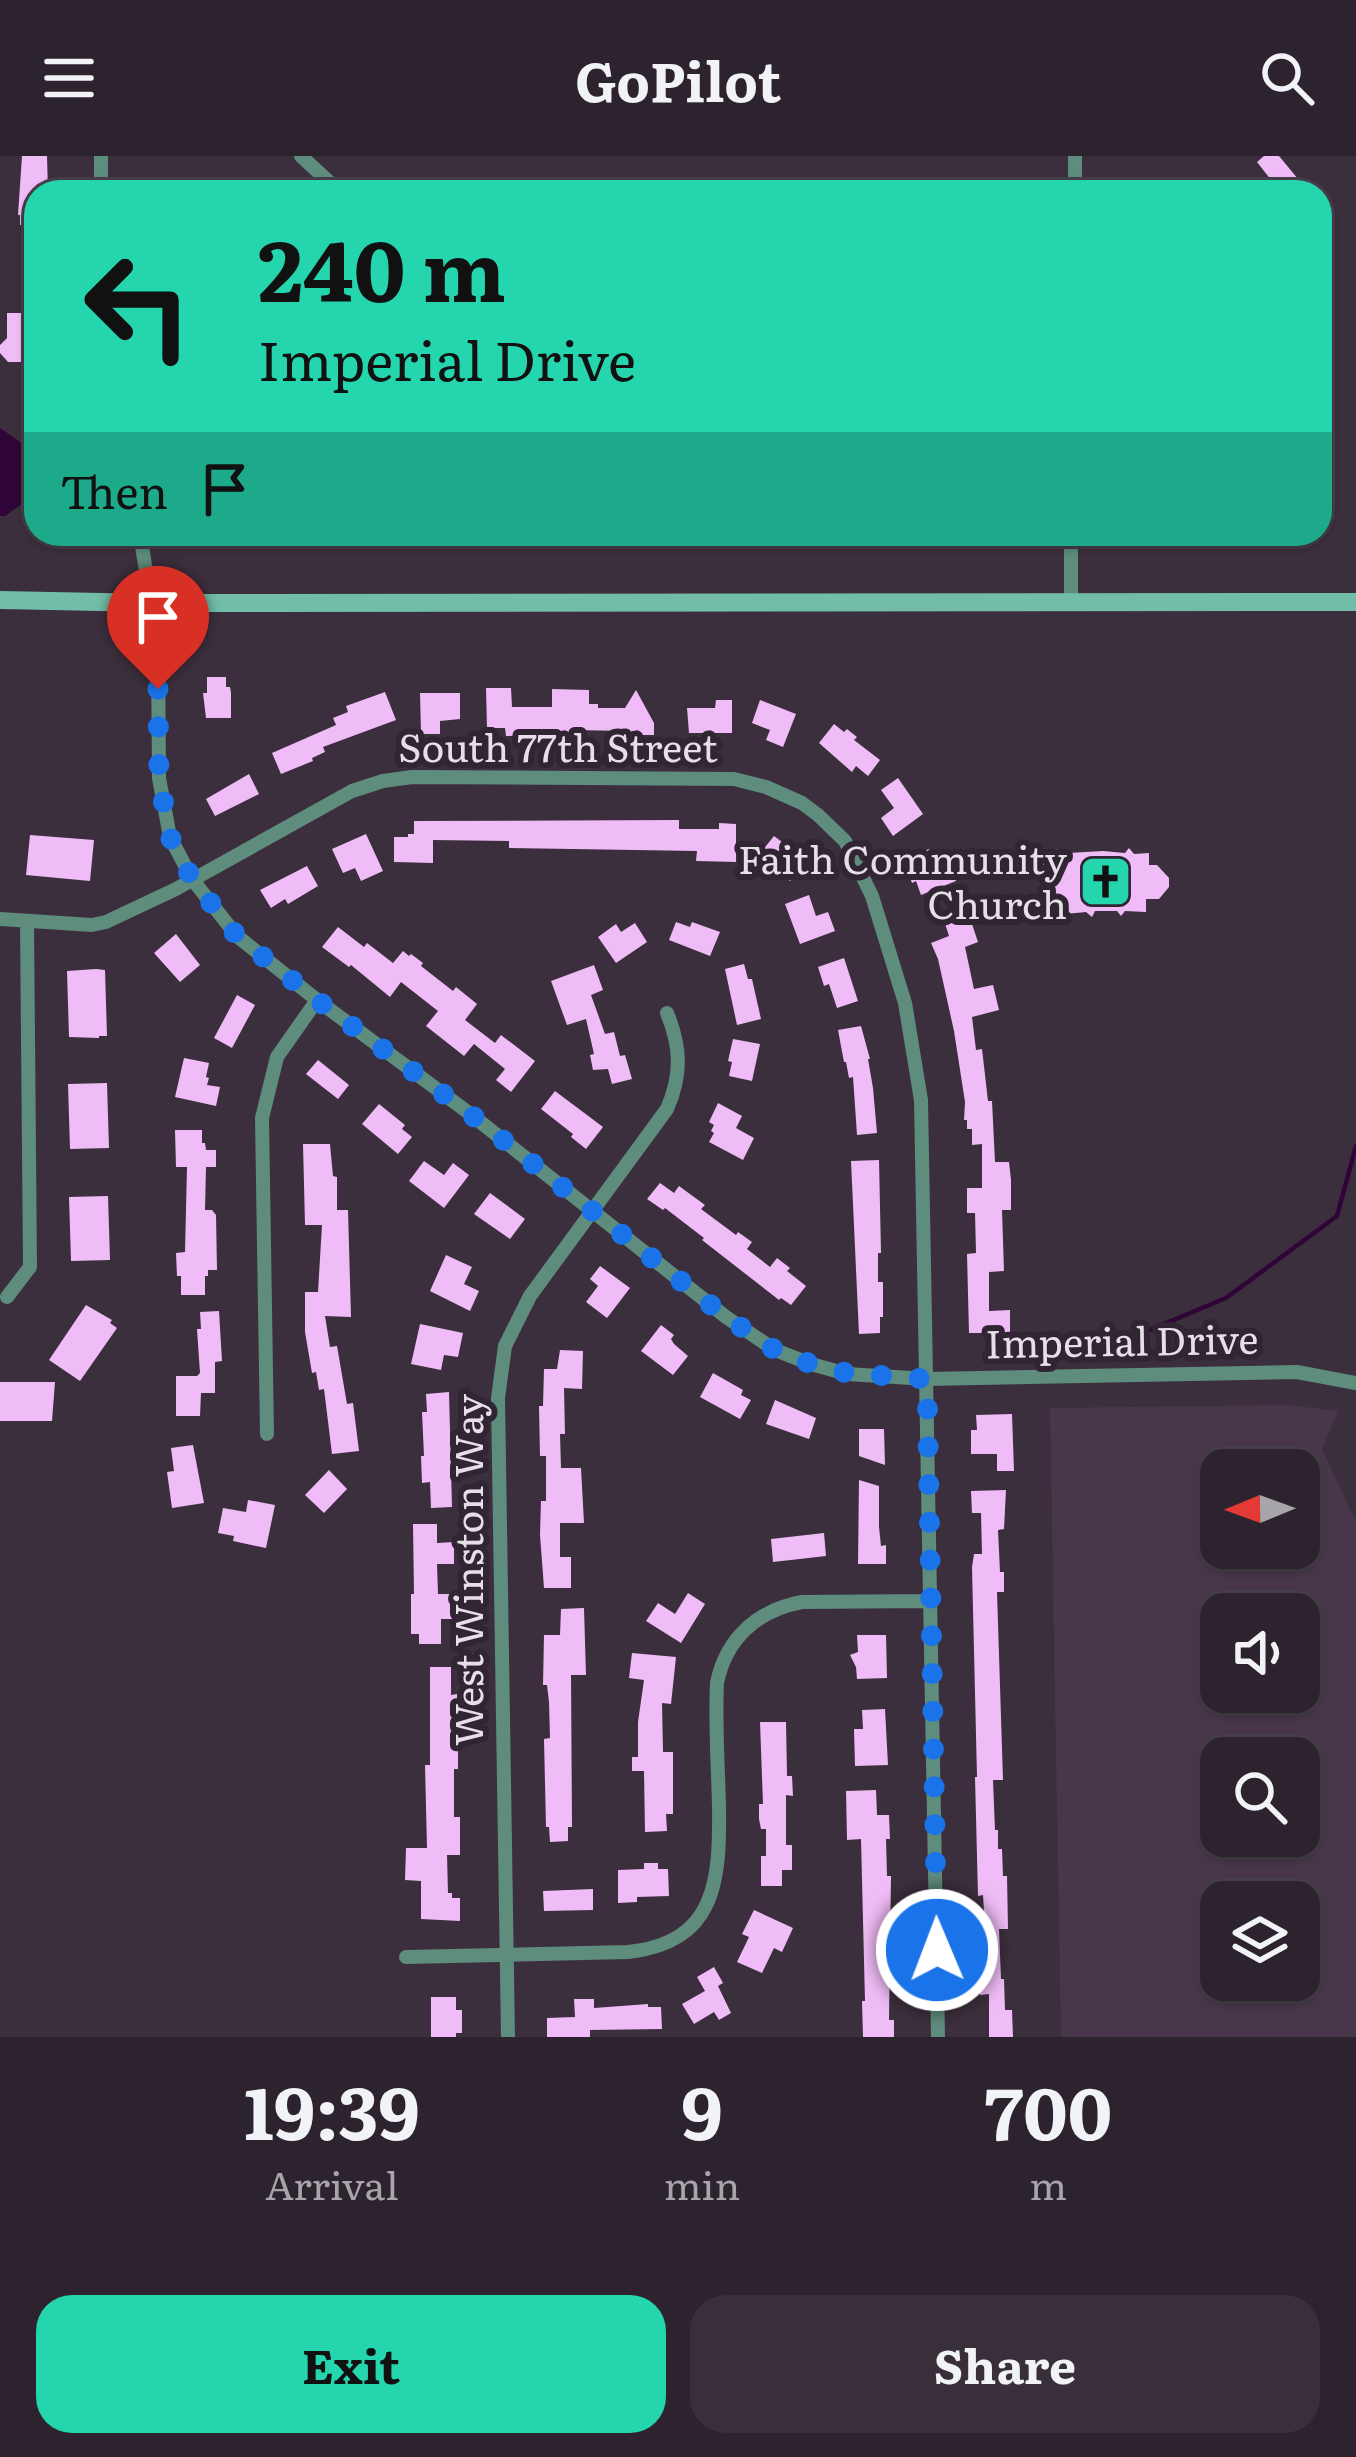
<!DOCTYPE html>
<html lang="en">
<head>
<meta charset="utf-8">
<style>
  body { margin:0; font-family:Literata,serif; background:#392f3a; color:#f1f3f6; height:100vh; display:flex; flex-direction:column; font-size:45px; white-space:nowrap }
  * { box-sizing:border-box; margin:0 }
  p { font-size:39px; color:#a7a4aa }
  .icon { flex:none; width:66px; height:66px; fill:none; stroke:currentColor; stroke-width:2; stroke-linecap:round; stroke-linejoin:round }
  .map { position:relative; height:1881px; overflow:hidden }
  .side { display:flex; flex-direction:column; background:#2d232e; flex:1 }
  .side>* { flex:none }
  .banner { position:absolute; left:24px; top:24px; width:1308px; height:366px; border-radius:36px; box-shadow:0 3px 9px #0004,0 0 0 3px #48404a; background:#25d5ae; color:#111; overflow:hidden }
  .needle { width:78px; rotate:269deg }
  .fabs { position:absolute; left:1200px; top:1293px; display:grid; gap:24px }
  .fabs a { display:grid; place-items:center; width:120px; height:120px; border-radius:24px; background:#2d232e; box-shadow:0 3px 9px #0004,0 0 0 3px #48404a; font-size:60px }
  .pin { position:absolute; display:grid; place-items:center; width:102px; height:102px; color:#fff; margin:-123px -51px; border-radius:50% 50% 50% 0; rotate:-45deg; box-shadow:0 0 12px #0007 }
  .pin .icon { rotate:45deg }
  .me { position:absolute; width:132px; margin:-66px; rotate:359deg; stroke-linejoin:round; filter:drop-shadow(0 0 9px #0008) }
  .turn { display:flex; align-items:center; gap:42px; height:252px; padding:0 36px; font-size:54px }
  .turn .icon { width:156px; height:156px; stroke-width:2.5 }
  .turn b { display:block; font-size:84px; line-height:102px }
  .then { display:flex; align-items:center; height:114px; padding:0 36px; background:#0003; gap:24px; font-size:45px }
  .eta { display:flex; justify-content:space-evenly; align-items:center; height:204px; text-align:center }
  .eta b { font-size:72px; font-weight:700; line-height:84px }
  .cta { display:flex; gap:24px; margin-top:auto; padding:24px 36px }
  .cta a { flex:1; height:138px; border-radius:36px; background:#25d5ae; color:#111; font-size:48px; font-weight:700; line-height:138px; text-align:center }
  .cta a+a { background:#392f3a; color:#f1f3f6 }
  header { display:flex; justify-content:space-between; align-items:center; height:156px; padding:0 36px; background:#2d232e; font-size:54px; font-weight:700 }
  .map>svg:first-child { display:block }
  .built { fill:#48374a; fill-rule:evenodd }
  .water { fill:#2f0436 }
  .lines { fill:none; stroke-linecap:round; stroke-linejoin:round }
  .stream { stroke:#2f0436; stroke-width:4.5 }
  .building { fill:#f0bcf7 }
  .minor { stroke:#5e8c7d; stroke-width:14 }
  .secondary { stroke:#72bda7; stroke-width:18 }
  .route { stroke:#1a73e8; stroke-width:21; stroke-dasharray:0 37.8 }
  .labels { text-anchor:middle; stroke-width:12; stroke-linejoin:round; paint-order:stroke }
  .street-label { font-size:39px; fill:#e7dfe8; stroke:#312533 }
  .poi-label { font-size:39px; fill:#e7dfe8; stroke:#312533; text-anchor:end }
</style>
</head>
<body>
<header><svg class="icon" aria-label="menu" viewBox="0 0 24 24"><path d="M4 6h16M4 12h16M4 18h16"/></svg>GoPilot<svg class="icon" aria-label="search" viewBox="0 0 24 24"><circle cx="10" cy="10" r="6"/><path d="M15 15l6 6"/></svg></header>
<div class="map">
<svg width="1356" height="1881" viewBox="0 0 1356 1881">
  <rect width="100%" height="100%" fill="#3c2f3d"/>
  <!-- built -->
  <path class="built" d="M1288,1249L1338,1255L1322,1293L1356,1366V1881H1061L1050,1252ZM1221,1314H1299V1392H1221ZM1221,1458H1299V1536H1221ZM1221,1602H1299V1680H1221ZM1221,1746H1299V1824H1221Z"/>
  <!-- water -->
  <path class="water" d="M0,272L36,297V338L5,360H0Z"/>
  <g class="lines">
    <!-- stream -->
    <path class="stream" d="M1128,1183L1226,1142L1337,1060L1356,990"/>
  </g>
  <!-- building -->
  <path class="building" d="M22,0H47L48,36H36V69H20V59H18Z
    M1264,0H1279L1303,29L1295,36H1266L1275,29L1257,6Z
    M7,157H36V178H32V206H8L0,197V189L7,182Z
    M207,521H226V531H230L231,537V562H206L203,537H207Z
    M486,532H511L512,551H552V533L589,534V548H598V552H625L636,534L654,567V579H629V575L572,574V578L506,580L505,572H487Z
    M385,536L396,564L323,591L325,596L312,602L313,605L281,618L272,597L336,569L333,562L348,556L346,550Z
    M420,537H460V563L440,565V578H421Z
    M716,544H732V577H689L687,552H715Z
    M760,544L796,558L783,591L766,584L770,574L752,567Z
    M834,568L844,576L847,573L857,581L854,584L880,604L868,620L856,610L852,616L819,587Z
    M249,618L259,638L215,660L206,643Z
    M898,622L923,658L893,680L881,662L894,652L881,634Z
    M679,664V673H719V667L736,668V706L696,705L697,695L509,692V685L433,684V707L394,706V681H408V678H414V665Z
    M366,678L383,715L361,725L355,712L343,717L332,693Z
    M30,679L94,684L90,725L26,719Z
    M774,680L786,689L783,693L803,709L790,725L758,700Z
    M1129,692L1134,698L1149,697V709H1157L1169,722V731L1159,743H1146V756L1125,755L1121,760L1117,755H1095L1092,761L1086,756L1055,759L1052,755H1043V697H1052L1056,693H1065L1068,697L1103,695L1125,697Z
    M929,693L935,709L948,704L956,725L921,739L916,725L912,727L903,703Z
    M307,710L318,730L288,748L285,743L271,752L260,734Z
    M809,739L816,760L828,756L835,775L800,788L785,748Z
    M956,753L958,759L968,756L978,786L965,791L974,833L993,829L999,854L972,861L976,894L982,893L988,945H992L995,1006H1009L1011,1024V1054H1002L1004,1115L989,1116V1155L1010,1154V1177H969L967,1098L976,1097L975,1057H967V1032H982V988L972,989V973H967V964H964L965,946L954,875L938,803L931,787L949,780L942,758Z
    M676,766L690,771L692,766L720,776L710,800L669,784Z
    M635,767L647,786L616,807L598,781L616,768L621,776Z
    M338,771L364,791L367,787L393,807L403,795L409,800L411,798L423,807L421,810L453,835L456,831L477,848L465,864L495,887L501,879L535,905L511,936L496,924L505,913L474,888L464,900L426,870L438,855L401,826L390,841L351,809L349,811L322,791Z
    M176,778L200,809L180,826L154,797Z
    M844,802L858,845L837,852L829,828L824,830L818,811Z
    M744,808L748,823H752L761,863L737,869L725,813Z
    M594,809L603,834L591,839L605,878L614,876L620,900L625,899L632,923L612,928L608,913L593,914L590,899L594,898L586,863L567,869L551,825Z
    M96,813L105,814L107,880H99V882L69,881L67,815Z
    M237,839L255,849L232,892L214,882Z
    M861,870L870,903H868L873,932L877,977L857,979L853,921L849,922L846,906H844L838,874Z
    M733,883L760,888L752,925L729,920L732,906L728,905Z
    M184,902L209,907L206,921L209,922L207,929L220,931L216,950L175,941Z
    M318,904L349,929L338,943L306,918Z
    M107,927L109,992L70,993L68,928Z
    M555,935L603,971L586,993L571,981L573,978L541,953Z
    M718,947L742,960L736,972L754,982L743,1004L709,986L714,977L711,975L714,969L709,966Z
    M379,948L405,969L402,973L412,981L398,998L362,968Z
    M175,974H202V987H205L206,994H216V1011H206L205,1054H212L216,1059L217,1114H208V1120H205V1139H181V1120H177L176,1097L185,1096L187,1011H176Z
    M303,988H330L333,1020L337,1021V1054H348L351,1161L325,1160L330,1191L337,1190L347,1248L353,1247L359,1295L332,1298L324,1233L319,1234L316,1216L312,1217L305,1176V1136H318L322,1069H305Z
    M879,1004L881,1097H878V1126H883V1161H880V1177L859,1178L851,1005Z
    M424,1005L444,1019L453,1007L469,1019L444,1052L409,1025Z
    M660,1027L674,1037L679,1030L705,1049L701,1053L736,1079L738,1076L752,1086L747,1093L770,1111L777,1102L790,1112L787,1115L806,1130L791,1149L781,1142L779,1144L702,1084L704,1082L665,1052L663,1054L647,1043Z
    M490,1037L525,1063L510,1083L474,1058Z
    M108,1040L110,1104L71,1105L69,1041Z
    M446,1099L472,1111L464,1128L479,1135L470,1155L430,1135Z
    M600,1110L630,1132L607,1162L586,1146L598,1130L590,1123Z
    M86,1149L112,1164L110,1167L117,1172L80,1225L49,1204Z
    M219,1155L222,1205L215,1206V1237H201L200,1260H176V1220H197L200,1217L197,1173H201L200,1156Z
    M420,1168L463,1177L458,1201L444,1199L441,1214L411,1208Z
    M661,1169L674,1179L671,1183L674,1188L688,1200L673,1219L641,1195Z
    M560,1194L583,1195L582,1233L564,1232L565,1278H560L561,1312H581L584,1367H560V1401H571V1432H544L540,1379L541,1345H546V1300H540L539,1250H543L544,1213H557Z
    M713,1217L743,1234L741,1239L751,1244L740,1263L700,1241Z
    M0,1226H55L52,1265H0Z
    M449,1236L452,1351L431,1352L430,1326L422,1327L421,1300H424L422,1256H427L426,1238Z
    M775,1244L816,1262L809,1283L766,1268Z
    M1012,1258L1014,1315H997V1298H971V1274H977L976,1259Z
    M859,1273H884L885,1309L859,1300Z
    M193,1289L204,1347L172,1352L167,1316L174,1315L171,1292Z
    M329,1314L347,1333L324,1357L305,1339Z
    M859,1324L879,1330V1371L881,1390L886,1389V1408H858Z
    M1006,1334L1004,1373L998,1374L1000,1416H1004V1436H997L1003,1624H993L995,1674H998V1693H1002L1003,1720H1007L1008,1773H999L1001,1823H1004L1005,1854H1012L1013,1881H989V1838L980,1839L978,1806V1790L986,1789L983,1739L978,1740L975,1621H977L972,1411L974,1398H982L981,1357H972L971,1335Z
    M248,1344L275,1349L266,1392L233,1385L234,1380L218,1377L223,1352L246,1356Z
    M413,1368H437V1387L454,1386V1408H437L438,1438H456L457,1463H441V1488H419V1478H411V1438H414Z
    M824,1377L826,1400L773,1406L771,1383Z
    M688,1437L705,1448L681,1487L646,1465L658,1447L675,1458Z
    M584,1452L586,1519H571L572,1671H568V1685L550,1686L549,1671H546L544,1583L550,1582L549,1546L547,1529H543L544,1479H560L561,1453Z
    M857,1479H886L887,1522L857,1523L856,1511L850,1499L858,1496Z
    M632,1497L676,1501L671,1548L662,1547L663,1596H673V1658H666L667,1675L645,1676L644,1615H632V1601H638V1566L644,1524L629,1522Z
    M430,1511H451V1539L457,1538V1556H452L453,1592H458V1613H454V1661H460V1699H447L448,1737H452V1742H460V1765L421,1763V1725L405,1724L406,1692H427L425,1609H430Z
    M885,1553L888,1609L855,1610L854,1573H863L862,1554Z
    M760,1566H786L787,1620H792L793,1640L786,1639V1689H792V1714H782V1730H761V1700H766V1673H761L759,1663V1648H763Z
    M876,1634L877,1659H889L890,1683H886L887,1720H891L889,1864H894V1881H863L862,1845H865L861,1683L847,1684L846,1635Z
    M644,1707H658V1713H668L669,1740L637,1741V1746L618,1747V1714L644,1713Z
    M593,1733V1754L544,1755L543,1735Z
    M754,1754L793,1772L782,1796L774,1792L762,1817L737,1806L749,1781L742,1778Z
    M714,1811L723,1827L718,1830L731,1857L719,1864L714,1856L694,1868L682,1848L705,1835L697,1821Z
    M431,1841H456V1854H462V1877H456V1881H431Z
    M574,1843H594V1852L648,1848V1851H661L662,1873L590,1874V1881H547V1862L575,1861Z"/>
  <g class="lines">
    <!-- minor -->
    <path class="minor" d="M101,0V36
      M301,0L340,36
      M1075,36V0
      M140,378L158,489L159,622L170,681L192,723L237,780L317,844L469,957L726,1161L775,1194L811,1208L847,1218L927,1223L1297,1216L1356,1227
      M1071,445V378
      M0,763L92,769L106,766L176,733L352,635L383,625L412,621L734,623L766,631L802,647L818,659L845,685L872,740L905,847L921,944L938,1881
      M7,1141L30,1111L27,766
      M267,1278L262,962L277,901L317,844
      M406,1801L628,1796C717,1787 720,1723 719,1650C718,1609 715,1568 717,1527C726,1482 758,1454 802,1446L929,1445
      M508,1881L498,1242L505,1190L530,1140L667,953C682,919 681,891 667,857"/>
    <!-- secondary -->
    <path class="secondary" d="M0,444L152,447L1356,446"/>
  </g>
  <g class="lines">
    <!-- route -->
    <path class="route" d="M158,533L159,622L170,681L192,723L237,780L317,844L469,957L726,1161L775,1194L811,1208L847,1217L927,1223L937,1794"/>
  </g>
  <!-- icons -->
  <defs>
    <symbol id="church-square" viewBox="-11 -11 22 22"><rect x="-9" y="-9" width="18" height="18" rx="4" fill="#25d5ae" stroke="#312533"/><path d="M-1.2-6h2.4v3.5h3.3v2.4h-3.3V6h-2.4V-.1h-3.3v-2.4h3.3Z" fill="#111"/></symbol>
  </defs>
  <g fill-rule="evenodd">
    <use href="#church-square" x="1076" y="696" width="59" height="59"/>
  </g>
  <g class="labels">
    <!-- street labels -->
    <g class="street-label">
      <text x="558" y="606">South 77th Street</text>
      <text transform="translate(1122 1186) rotate(-1)" y="14">Imperial Drive</text>
      <text transform="translate(469 1414) rotate(-90)" y="14">West Winston Way</text>
    </g>
    <!-- poi labels -->
    <g class="poi-label">
      <text x="1067" y="718">Faith Community<tspan x="1067" dy="45">Church</tspan></text>
    </g>
  </g>
</svg>
<div class="fabs">
<a><svg class="needle" viewBox="-14 -14 28 28"><path d="M0-13l5 13h-10z" fill="#e53935"/><path d="M0 13l5-13h-10z" fill="#a7a4aa"/></svg></a>
<a><svg class="icon" aria-label="sound" viewBox="0 0 24 24"><path d="M4 9h4l5-4v14l-5-4H4zM17 9q2 3 0 6"/></svg></a>
<a><svg class="icon" aria-label="search" viewBox="0 0 24 24"><circle cx="10" cy="10" r="6"/><path d="M15 15l6 6"/></svg></a>
<a><svg class="icon" aria-label="layers" viewBox="0 0 24 24"><path d="M12 4l9 5-9 5-9-5zM3 14l9 5 9-5"/></svg></a>
</div>
<div class="pin" style="left:158px;top:533px;background:#d93025"><svg class="icon" aria-label="arrive" viewBox="0 0 24 24"><path d="M6 21V4h12l-3 4 3 4H6"/></svg></div>
<svg class="me" style="left:937px;top:1794px" viewBox="-20 -20 40 40"><circle r="17" fill="#1a73e8" stroke="#fff" stroke-width="3"/><path d="M0-11L8 9 0 5-8 9z" fill="#fff"/></svg>
<div class="banner">
<div class="turn"><svg class="icon" aria-label="left" viewBox="0 0 24 24"><path d="M17 20v-9H6M10 6l-5 5 5 5"/></svg><div><b>240 m</b>Imperial Drive</div></div>
<div class="then">Then<svg class="icon" aria-label="arrive" viewBox="0 0 24 24"><path d="M6 21V4h12l-3 4 3 4H6"/></svg></div>
</div>
</div>
<section class="side">
<div class="eta">
<div><b>19:39</b><p>Arrival</p></div>
<div><b>9</b><p>min</p></div>
<div><b>700</b><p>m</p></div>
</div>
<div class="cta"><a>Exit</a><a>Share</a></div>
</section>
</body>
</html>
